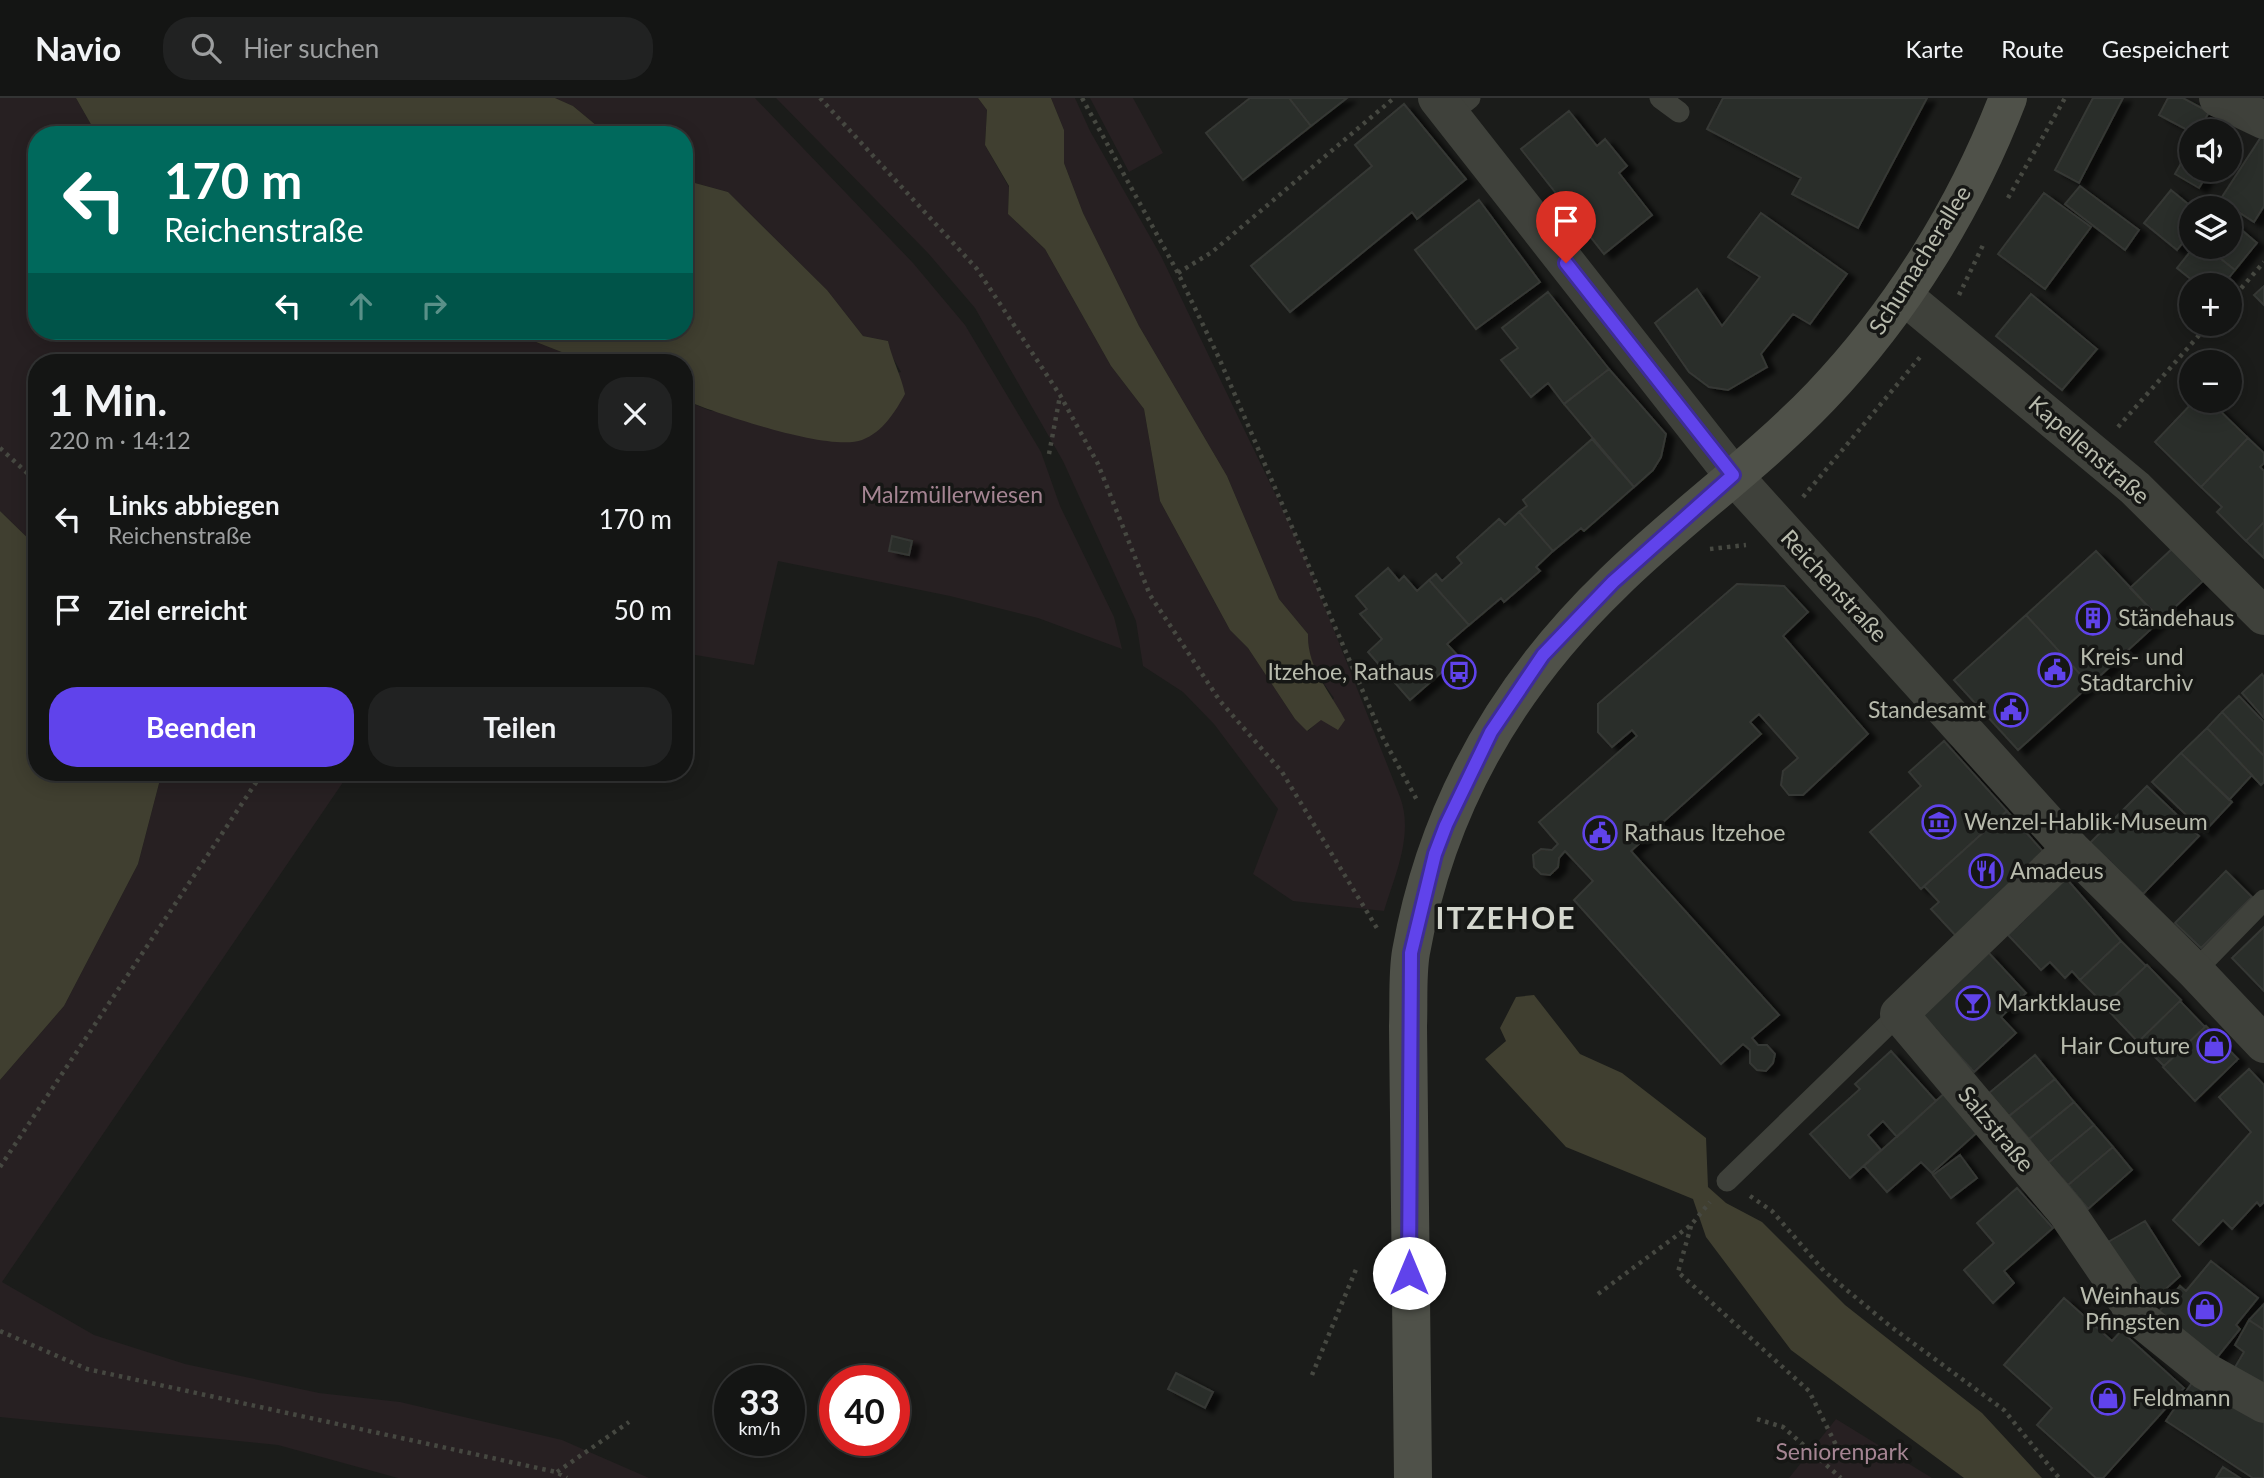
<!DOCTYPE html>
<html lang="de">
<head>
<meta charset="utf-8">
<style>
  body { margin:0; font-family:Lato,sans-serif; background:#212222; color:#f1f3f6; height:100vh; display:flex; flex-direction:column; font-size:26px; white-space:nowrap }
  * { box-sizing:border-box; margin:0 }
  p { font-size:23px; color:#9d9fa0 }
  .icon { flex:none; width:38px; height:38px; fill:none; stroke:currentColor; stroke-width:2; stroke-linecap:round; stroke-linejoin:round }
  .map { position:relative; flex:1; overflow:hidden }
  .panel { position:absolute; left:28px; top:256px; width:665px; height:427px; display:flex; flex-direction:column; background:#141514; border-radius:28px; box-shadow:0 4px 18px #0003,0 0 0 2px #333434 }
  .panel>* { flex:none }
  .banner { position:absolute; left:28px; top:28px; width:665px; height:214px; border-radius:28px; box-shadow:0 4px 18px #0003,0 0 0 2px #333434; background:#00695c; color:#fff; overflow:hidden }
  .fabs { position:absolute; left:2179px; top:21px; display:grid; gap:14px }
  .fabs a { display:grid; place-items:center; width:63px; height:63px; border-radius:50%; background:#141514; box-shadow:0 4px 18px #0003,0 0 0 2px #333434; font-size:35px }
  .speed { position:absolute; left:714px; top:1267px; display:flex; gap:14px; font-size:35px; font-weight:700; text-align:center }
  .speed>* { display:grid; place-content:center; width:91px; height:91px; border-radius:50%; background:#141514; box-shadow:0 4px 18px #0003,0 0 0 2px #333434; line-height:1 }
  .speed small { font-size:18px; font-weight:400 }
  .speed .limit { border:10px solid #d22; background:#fff; color:#111 }
  .pin { position:absolute; display:grid; place-items:center; width:60px; height:60px; color:#fff; margin:-72px -30px; border-radius:50% 50% 50% 0; rotate:-45deg; box-shadow:0 0 7px #0007 }
  .pin .icon { rotate:45deg }
  .me { position:absolute; width:77px; margin:-38px; rotate:0deg; stroke-linejoin:round; filter:drop-shadow(0 0 5px #0008) }
  .turn { display:flex; align-items:center; gap:24px; height:147px; padding:0 21px; font-size:32px }
  .turn .icon { width:91px; height:91px; stroke-width:2.5 }
  .turn b { display:block; font-size:49px; line-height:60px }
  .lanes { display:flex; align-items:center; height:66px; padding:0 21px; background:#0003; justify-content:center; gap:35px; direction:ltr }
  .lanes .off { opacity:.35 }
  .round { display:grid; place-items:center; flex:none; width:74px; height:74px; border-radius:28px; background:#212222 }
  .summary { display:flex; align-items:center; justify-content:space-between; height:119px; padding:0 21px }
  h1 { font-size:42px; font-weight:700; line-height:52px }
  .cta { display:flex; gap:14px; margin-top:auto; padding:14px 21px }
  .cta a { flex:1; height:80px; border-radius:28px; background:#6043eb; color:#fff; font-size:28px; font-weight:700; line-height:80px; text-align:center }
  .cta a+a { background:#212222; color:#f1f3f6 }
  ul { padding:0; list-style:none }
  li { display:flex; align-items:center; gap:21px; height:91px; padding:0 21px }
  li div { flex:1 }
  li b { display:block; font-size:26px }
  li em { font-style:normal }
  header { display:flex; align-items:center; gap:42px; box-sizing:border-box; height:98px; padding:0 35px; background:#141514; border-bottom:2px solid #333434 }
  header strong { font-size:33px }
  nav { display:flex; gap:38px; margin-inline-start:auto; font-size:24px }
  .search { width:490px; height:63px; background:#212222; display:flex; align-items:center; gap:18px; box-sizing:border-box; padding:0 24px; border-radius:28px; color:#9d9fa0; font-size:26px }
  .map>svg:first-child { display:block }
  .green { fill:#272022 }
  .water { fill:#403f30 }
  .building { fill:#2b2d2a; stroke:#363834; stroke-width:2; filter:url(#shadow) }
  .lines { fill:none; stroke-linecap:round; stroke-linejoin:round }
  .path { stroke:#464841; stroke-width:4.5; stroke-dasharray:3.5 5; stroke-linecap:butt }
  .lane { stroke:#3f413b; stroke-width:21 }
  .street { stroke:#3f413b; stroke-width:38 }
  .secondary { stroke:#4f5149; stroke-width:38 }
  .route-casing { stroke:#3e2c99; stroke-width:18 }
  .route { stroke:#6043eb; stroke-width:12 }
  .labels { text-anchor:middle; stroke-width:7; stroke-linejoin:round; paint-order:stroke }
  .street-label { font-size:23px; fill:#b8bbad; stroke:#161715 }
  .park-label { font-size:23px; fill:#a58593; stroke:#161715 }
  .poi-label { font-size:23px; fill:#b8bbad; stroke:#161715; text-anchor:start }
  .district-label { font-size:30px; font-weight:bold; letter-spacing:2px; fill:#d5d7ce; stroke:#161715 }
</style>
</head>
<body>
<header>
<strong>Navio</strong>
<div class="search"><svg class="icon" aria-label="search" viewBox="0 0 24 24"><circle cx="10" cy="10" r="6"/><path d="M15 15l6 6"/></svg>Hier suchen</div>
<nav><a>Karte</a><a>Route</a><a>Gespeichert</a></nav>
</header>
<div class="map">
<svg width="2264" height="1380" viewBox="0 0 2264 1380">
  <defs>
    <filter id="shadow"><feDropShadow dx="8" dy="4.5" stdDeviation="2" flood-color="#0009"/></filter>
  </defs>
  <rect width="100%" height="100%" fill="#1b1c1a"/>
  <!-- green -->
  <path class="green" d="M0,0H76L97,37H37V233H508L587,264H37V449L0,413Z
    M555,0H755L913,165L965,227L1041,354L1060,408L1114,519L1122,551L1038,520L950,498L778,463L754,567L684,555V302L711,313L901,274L890,255L888,243L863,238L827,192L728,94L684,82V37H608L573,8Z
    M776,0H978L987,12L985,47L1009,89L1008,116L1045,151L1111,268L1144,311L1160,403L1230,532L1248,550L1295,621L1308,633L1321,621L1334,600C1319,579 1307,563 1308,536L1279,501L1227,378L1139,228L1083,115L1064,65V32L1051,0H1075L1090,33L1161,158L1303,454L1400,699C1414,736 1395,777 1384,813L1293,803L1253,776L1278,711L1214,626L1183,594L1143,568L1136,523L1063,363L975,210L928,155Z
    M1090,0H1133L1163,55L1129,74Z
    M162,674H350L2,1184L94,1237L185,1266L319,1295L400,1304L562,1342L649,1380H398L278,1347L0,1319V982L64,908L138,766Z
    M1836,1321L1932,1380H1789Z"/>
  <!-- water -->
  <path class="water" d="M76,0H555L573,8L608,37H97Z
    M978,0H1051L1064,32V65L1083,115L1139,228L1227,378L1279,501L1308,536C1307,570 1330,593 1345,622L1338,632L1321,622L1307,633L1295,621L1248,550L1230,532L1160,403L1144,311L1111,268L1045,151L1008,116L1009,88L985,47L987,12Z
    M684,82L728,94L827,192L863,238L888,243C892,261 901,277 905,296C895,314 883,334 862,342C829,354 719,316 684,302V264H587L508,233H684Z
    M0,413L37,449V674H162L138,766L64,908L0,982Z
    M1534,897L1580,956L1622,975L1706,1040L1708,1089L1726,1105L1762,1124L1845,1207L1982,1315L2042,1380H1964L1791,1252L1706,1139L1693,1101L1566,1049L1485,961L1506,943L1500,930L1516,899Z"/>
  <!-- building -->
  <path class="building" d="M1250,0H1289L1311,28L1243,82L1206,35Z
    M1289,0H1347L1311,28Z
    M1723,0H1927L1858,130L1792,96L1801,80L1707,31Z
    M2093,0H2123L2079,85L2055,72Z
    M2168,0H2183L2209,14L2199,33L2191,34L2159,17Z
    M1404,6L1466,81L1417,121L1412,114L1290,214L1251,168L1372,68L1355,47Z
    M1569,13L1597,48L1605,41L1627,68L1619,75L1652,117L1604,156L1521,51Z
    M2261,39L2264,41V108L2254,124L2220,102Z
    M2191,48V72H2210L2199,90L2175,76Z
    M2080,88L2139,132L2125,152L2065,106Z
    M2171,92L2193,110L2191,134L2177,152L2144,125Z
    M2044,95L2091,129L2045,191L1998,156Z
    M1479,102L1540,184L1476,231L1415,152Z
    M1761,115L1847,176L1810,226L1793,216L1761,256L1767,269L1728,292L1709,289L1689,274L1655,225L1697,191L1722,228L1760,179L1728,159Z
    M2230,122L2257,145L2235,172L2206,149H2230Z
    M2194,149H2206L2235,172L2223,187H2198L2177,170Z
    M2264,188V207L2254,197Z
    M1548,194L1609,271L1564,306L1548,285L1531,299L1501,262L1518,250L1502,230Z
    M2031,196L2097,251L2062,292L1996,238Z
    M1609,271L1666,336L1661,359L1653,372L1634,389L1564,306Z
    M2194,303H2210L2248,340L2201,389L2155,344Z
    M2248,340L2264,355V365L2260,369L2264,373V424L2246,443L2217,414L2222,409L2201,389Z
    M1592,341L1634,389L1584,433L1581,430L1553,453L1519,414L1527,408L1523,402Z
    M1519,414L1553,453L1536,469L1540,473L1504,504L1501,500L1469,527L1429,482L1436,476L1442,483L1462,465L1457,459L1499,421L1505,427Z
    M2264,424V460L2246,443Z
    M892,438L912,443L909,457L889,453Z
    M2173,450L2203,483L2161,522L2130,490Z
    M2096,453L2161,522L2090,587L2026,517Z
    M1388,470L1399,483L1404,478L1417,493L1429,482L1469,527L1447,546L1459,559L1410,602L1368,554L1382,541L1360,516L1367,511L1356,498Z
    M1737,486L1784,488L1808,514L1783,538L1868,636L1803,697H1789L1781,687L1783,673L1798,660L1759,616L1750,624L1761,636L1631,753L1779,917L1752,940L1758,947H1767L1775,956L1773,965L1766,973L1757,972L1750,965V952L1743,946L1721,966L1574,802L1593,783L1565,753L1559,760L1558,769L1550,777L1541,776L1534,769L1533,757L1541,751L1552,752L1558,746L1539,724L1637,638L1632,632L1612,649L1598,634V606Z
    M2026,517L2090,587L2018,652L1954,582Z
    M2262,576L2264,579V620L2242,595Z
    M2239,598L2264,624V658L2222,614Z
    M2222,614L2264,658V684L2261,687L2207,630Z
    M2207,630L2252,677L2229,702L2181,655Z
    M1944,643L2007,713L1921,791L1870,734L1921,688L1909,674Z
    M2181,655L2232,704L2204,734L2152,684Z
    M2147,688L2199,738L2143,796L2090,745Z
    M2007,713L2047,758L1957,839L1931,811L1939,804L1924,788Z
    M2226,773L2252,799L2201,850L2175,825Z
    M2065,779L2121,843L2080,882L2072,873L2065,880L2050,864L2041,872L2008,837Z
    M2264,829V893L2232,860Z
    M2121,843L2146,868L2105,907L2080,882Z
    M1988,854L2026,895L2001,919L2016,935L1974,974L1921,916Z
    M2147,867L2181,902L2138,944L2104,908Z
    M2180,903L2205,929L2164,968L2139,943Z
    M2206,928L2238,961L2195,1003L2163,969Z
    M1891,953L1936,1003L1897,1039L1883,1023L1868,1037L1881,1052L1850,1080L1810,1036L1860,991L1855,986Z
    M2035,957L2055,981L2009,1018L1989,995Z
    M2249,971L2264,987V1104L2260,1108L2257,1104L2232,1131L2223,1122L2199,1147L2173,1122L2251,1034L2219,999Z
    M2055,981L2074,1004L2029,1041L2009,1018Z
    M1947,993L1981,1031L1932,1075L1921,1064L1887,1094L1864,1068Z
    M2074,1004L2094,1027L2048,1065L2029,1041Z
    M2094,1027L2113,1049L2068,1087L2048,1065Z
    M2113,1049L2132,1072L2088,1111L2068,1087Z
    M1960,1057L1977,1080L1951,1100L1933,1077Z
    M2017,1090L2053,1130L2004,1173L2014,1185L1993,1205L1964,1172L1994,1145L1977,1125Z
    M2145,1123L2180,1178L2148,1207L2108,1144Z
    M2211,1163L2258,1200L2236,1227L2240,1231L2211,1267L2153,1221L2180,1188L2186,1193Z
    M2064,1200L2112,1243L2121,1233L2184,1290L2103,1380H2096L2037,1327L2052,1310L2004,1267Z
    M2264,1206V1232L2249,1222Z
    M2249,1222L2264,1232V1291L2234,1271L2244,1254L2235,1247Z
    M1176,1275L1213,1294L1205,1310L1168,1291Z
    M2198,1276L2264,1320V1380H2253L2166,1323Z
    M2223,1369L2240,1380H2216Z"/>
  <g class="lines">
    <!-- path -->
    <path class="path" d="M820,0L977,171L1060,297L1098,366L1150,497L1220,603L1282,674L1378,832
      M1082,0L1178,175L1219,260L1383,640L1418,704
      M2008,100L2065,0
      M1178,175L1212,154L1394,0
      M1959,197L1984,145
      M2230,203L2264,164
      M2118,329L2209,226
      M0,350L37,384
      M1049,356L1060,298
      M1803,399L1921,258
      M1710,451L1746,447
      M0,1069L263,674
      M1750,1098L1772,1113L1824,1173L1890,1228L2004,1312L2059,1380
      M1691,1128L1678,1174L1809,1293L1837,1349L1823,1363
      M1598,1196L1691,1127L1710,1104
      M0,1233L87,1271L556,1374L567,1380
      M1312,1277L1357,1169
      M1757,1321L1783,1329L1841,1380
      M557,1374L629,1324"/>
    <!-- lane -->
    <path class="lane" d="M1660,0L1679,14
      M1450,16L1470,0
      M2195,873L2264,802
      M1727,1083L1899,916"/>
    <!-- street -->
    <path class="street" d="M1437,0L1733,377L2071,751L2195,873L2264,946
      M2218,0L2264,22
      M1904,198L2135,390L2264,518
      M2071,751L1899,916L2067,1115L2138,1219L2205,1273L2264,1306"/>
    <!-- secondary -->
    <path class="secondary" d="M1413,1380L1408,928C1409,904 1407,877 1411,854C1437,708 1507,587 1613,485C1679,420 1757,365 1821,298C1902,213 1966,109 2008,0"/>
  </g>
  <g class="lines">
    <defs>
      <path id="route" d="M1409,1175L1411,855L1435,756L1446,727L1491,634L1543,557L1613,484L1733,377L1566,165"/>
    </defs>
    <!-- route casing -->
    <use href="#route" class="route-casing"/>
    <!-- route -->
    <use href="#route" class="route"/>
  </g>
  <!-- icons -->
  <defs>
    <symbol id="building-ring" viewBox="-11 -11 22 22"><circle r="9.5" fill="#161715" stroke="#6043eb" stroke-width="1.5"/><path d="M-4-6H4V6H1V3H-1V6H-4ZM-2.5-4.3h1.7v1.8h-1.7ZM.8-4.3h1.7v1.8H.8ZM-2.5-1h1.7V.8h-1.7ZM.8-1h1.7V.8H.8Z" fill="#6043eb"/></symbol>
    <symbol id="civic-ring" viewBox="-11 -11 22 22"><circle r="9.5" fill="#161715" stroke="#6043eb" stroke-width="1.5"/><path d="M-.6-6.5H3V-4.5H.6V-3L4-1V1h2V6H-6V1h2V-1L-.6-3ZM-1.2 2.5V6h2.4V2.5Z" fill="#6043eb"/></symbol>
    <symbol id="bus-ring" viewBox="-11 -11 22 22"><circle r="9.5" fill="#161715" stroke="#6043eb" stroke-width="1.5"/><path d="M-5-6H5V4H4V6H2V4H-2V6H-4V4H-5ZM-3.5-4V0h7V-4ZM-3.5 1.2v1.5H-2V1.2ZM2 1.2v1.5H3.5V1.2Z" fill="#6043eb"/></symbol>
    <symbol id="museum-ring" viewBox="-11 -11 22 22"><circle r="9.5" fill="#161715" stroke="#6043eb" stroke-width="1.5"/><path d="M0-6L6-3V-2H-6V-3ZM-5-1h2V3h-2ZM-1-1h2V3h-2ZM3-1h2V3H3ZM-6 4H6V6H-6Z" fill="#6043eb"/></symbol>
    <symbol id="restaurant-ring" viewBox="-11 -11 22 22"><circle r="9.5" fill="#161715" stroke="#6043eb" stroke-width="1.5"/><path d="M-5-6h1v4h1v-4h1v4h1v-4h1v5L-1.5 .5V6h-2V.5L-5-1ZM5-6V6H3V1.5H1.5Q1.5-4 5-6Z" fill="#6043eb"/></symbol>
    <symbol id="bar-ring" viewBox="-11 -11 22 22"><circle r="9.5" fill="#161715" stroke="#6043eb" stroke-width="1.5"/><path d="M-6-5H6L.8 .8V4.5H3.5V6h-7V4.5H-.8V.8Z" fill="#6043eb"/></symbol>
    <symbol id="shop-ring" viewBox="-11 -11 22 22"><circle r="9.5" fill="#161715" stroke="#6043eb" stroke-width="1.5"/><path d="M-5-2.5h2.3a2.7 3.5 0 0 1 5.4 0H5L5.5 6h-11ZM-1.5-2.5h3a1.5 2.3 0 0 0-3 0Z" fill="#6043eb"/></symbol>
  </defs>
  <g fill-rule="evenodd">
    <use href="#building-ring" x="2074" y="501" width="38" height="38"/>
    <use href="#civic-ring" x="2036" y="553" width="38" height="38"/>
    <use href="#bus-ring" x="1440" y="555" width="38" height="38"/>
    <use href="#civic-ring" x="1992" y="593" width="38" height="38"/>
    <use href="#museum-ring" x="1920" y="705" width="38" height="38"/>
    <use href="#civic-ring" x="1581" y="716" width="38" height="38"/>
    <use href="#restaurant-ring" x="1967" y="754" width="38" height="38"/>
    <use href="#bar-ring" x="1954" y="886" width="38" height="38"/>
    <use href="#shop-ring" x="2195" y="929" width="38" height="38"/>
    <use href="#shop-ring" x="2186" y="1192" width="38" height="38"/>
    <use href="#shop-ring" x="2089" y="1281" width="38" height="38"/>
  </g>
  <g class="labels">
    <!-- street labels -->
    <g class="street-label">
      <text transform="translate(1920 162) rotate(-58)" y="8">Schumacherallee</text>
      <text transform="translate(2089 352) rotate(41)" y="8">Kapellenstraße</text>
      <text transform="translate(1834 488) rotate(47)" y="8">Reichenstraße</text>
      <text transform="translate(1996 1031) rotate(50)" y="8">Salzstraße</text>
    </g>
    <!-- park labels -->
    <g class="park-label">
      <text x="952" y="405">Malzmüllerwiesen</text>
      <text x="1842" y="1362">Seniorenpark</text>
    </g>
    <!-- poi labels -->
    <g class="poi-label">
      <text x="2118" y="528">Ständehaus</text>
      <text x="2080" y="567">Kreis- und<tspan x="2080" dy="26">Stadtarchiv</tspan></text>
      <text x="1434" y="582" text-anchor="end">Itzehoe, Rathaus</text>
      <text x="1986" y="620" text-anchor="end">Standesamt</text>
      <text x="1964" y="732">Wenzel-Hablik-Museum</text>
      <text x="1624" y="743">Rathaus Itzehoe</text>
      <text x="2010" y="781">Amadeus</text>
      <text x="1997" y="913">Marktklause</text>
      <text x="2190" y="956" text-anchor="end">Hair Couture</text>
      <text x="2180" y="1206" text-anchor="end">Weinhaus<tspan x="2180" dy="26">Pfingsten</tspan></text>
      <text x="2132" y="1308">Feldmann</text>
    </g>
    <!-- district labels -->
    <g class="district-label">
      <text x="1506" y="831">ITZEHOE</text>
    </g>
  </g>
</svg>
<div class="fabs">
<a><svg class="icon" aria-label="sound" viewBox="0 0 24 24"><path d="M4 9h4l5-4v14l-5-4H4zM17 9q2 3 0 6"/></svg></a>
<a><svg class="icon" aria-label="layers" viewBox="0 0 24 24"><path d="M12 4l9 5-9 5-9-5zM3 14l9 5 9-5"/></svg></a>
<a>+</a>
<a>−</a>
</div>
<div class="speed"><div>33<small>km/h</small></div><div class="limit">40</div></div>
<div class="pin" style="left:1566px;top:165px;background:#d93025"><svg class="icon" aria-label="arrive" viewBox="0 0 24 24"><path d="M6 21V4h12l-3 4 3 4H6"/></svg></div>
<svg class="me" style="left:1409px;top:1175px" viewBox="-20 -20 40 40"><circle r="19" fill="#fff"/><path d="M0-13L10 11 0 6-10 11z" fill="#6043eb"/></svg>
<div class="banner">
<div class="turn"><svg class="icon" aria-label="left" viewBox="0 0 24 24"><path d="M17 20v-9H6M10 6l-5 5 5 5"/></svg><div><b>170 m</b>Reichenstraße</div></div>
<div class="lanes"><svg class="icon" aria-label="left" viewBox="0 0 24 24"><path d="M17 20v-9H6M10 6l-5 5 5 5"/></svg><svg class="icon off" aria-label="ahead" viewBox="0 0 24 24"><path d="M12 20V5M6 11l6-6 6 6"/></svg><svg class="icon off" aria-label="right" viewBox="0 0 24 24"><path d="M7 20v-9h11M14 6l5 5-5 5"/></svg></div>
</div>
<section class="panel">
<div class="summary"><div><h1>1 Min.</h1><p>220 m · 14:12</p></div><a class="round"><svg class="icon" aria-label="close" viewBox="0 0 24 24"><path d="M6 6l12 12M18 6L6 18"/></svg></a></div>
<ul>
<li><svg class="icon" aria-label="left" viewBox="0 0 24 24"><path d="M17 20v-9H6M10 6l-5 5 5 5"/></svg><div><b>Links abbiegen</b><p>Reichenstraße</p></div><em>170 m</em></li>
<li><svg class="icon" aria-label="arrive" viewBox="0 0 24 24"><path d="M6 21V4h12l-3 4 3 4H6"/></svg><div><b>Ziel erreicht</b></div><em>50 m</em></li>
</ul>
<div class="cta"><a>Beenden</a><a>Teilen</a></div>
</section>
</div>
</body>
</html>
